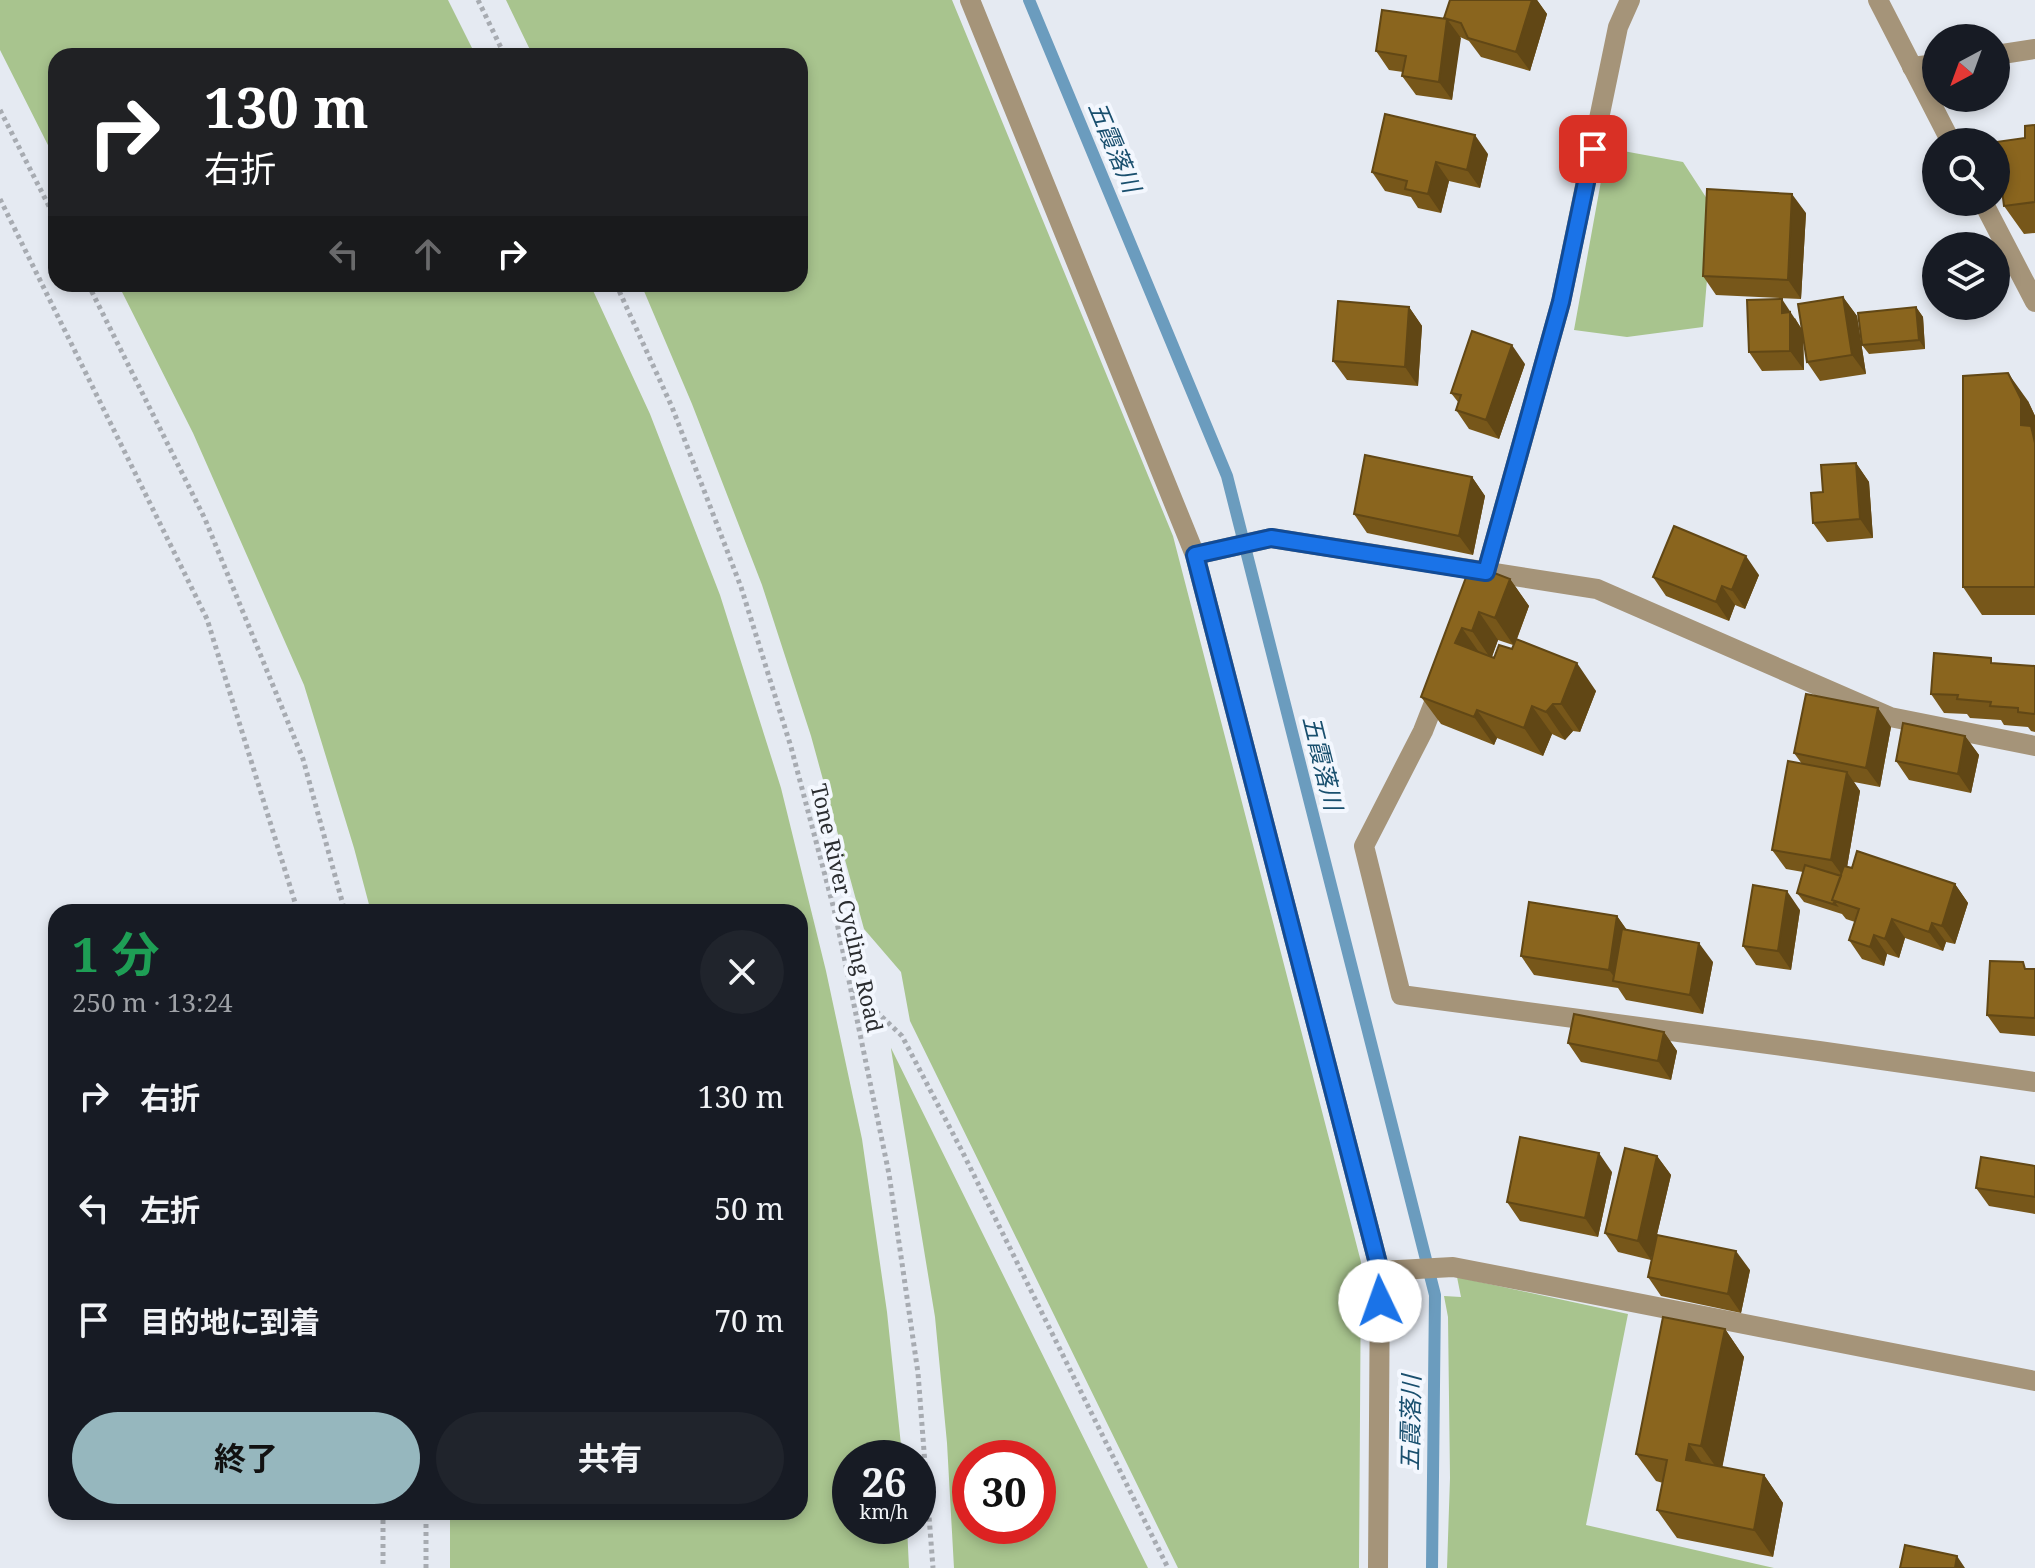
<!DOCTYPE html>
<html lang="ja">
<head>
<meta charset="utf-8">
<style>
  body { margin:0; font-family:"Noto Serif","Noto Sans JP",serif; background:#20242c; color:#f1f3f6; height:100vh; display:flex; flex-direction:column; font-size:30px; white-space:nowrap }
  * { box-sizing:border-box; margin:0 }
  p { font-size:26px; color:#9ea1a6 }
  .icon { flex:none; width:44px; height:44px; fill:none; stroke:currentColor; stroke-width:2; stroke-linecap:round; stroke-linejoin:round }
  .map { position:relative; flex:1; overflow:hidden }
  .drawer { position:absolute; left:48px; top:904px; width:760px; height:616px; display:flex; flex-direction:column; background:#171b24; border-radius:24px; box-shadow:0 4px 12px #0003 }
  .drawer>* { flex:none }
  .hud { position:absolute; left:48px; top:48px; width:760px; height:244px; border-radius:24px; box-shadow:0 4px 12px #0003; background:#202124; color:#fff; overflow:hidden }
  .needle { width:52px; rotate:221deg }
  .tools { position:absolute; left:1922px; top:24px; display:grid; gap:16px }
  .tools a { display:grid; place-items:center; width:88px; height:88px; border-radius:50%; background:#171b24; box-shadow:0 4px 12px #0003; font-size:40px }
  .speed { position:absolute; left:832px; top:1440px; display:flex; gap:16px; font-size:40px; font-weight:700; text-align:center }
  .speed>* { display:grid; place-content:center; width:104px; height:104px; border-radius:50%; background:#171b24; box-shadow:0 4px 12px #0003; line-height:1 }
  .speed small { font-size:20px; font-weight:400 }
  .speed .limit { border:12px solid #d22; background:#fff; color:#111 }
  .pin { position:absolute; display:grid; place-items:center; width:68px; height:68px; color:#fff; margin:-34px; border-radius:16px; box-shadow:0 4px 12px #0006 }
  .me { position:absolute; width:88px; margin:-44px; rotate:357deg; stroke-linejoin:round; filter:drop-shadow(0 0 6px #0008) }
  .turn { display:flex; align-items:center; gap:28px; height:168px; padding:0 24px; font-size:36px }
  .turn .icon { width:104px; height:104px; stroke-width:2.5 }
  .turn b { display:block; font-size:56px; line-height:68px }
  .lanes { display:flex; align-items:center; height:76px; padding:0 24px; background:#0003; justify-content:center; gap:40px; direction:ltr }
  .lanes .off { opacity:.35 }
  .round { display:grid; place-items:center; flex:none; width:84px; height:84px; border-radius:42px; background:#20242c }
  .summary { display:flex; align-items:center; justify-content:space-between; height:136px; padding:0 24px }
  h1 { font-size:48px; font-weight:700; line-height:60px; color:#1e9e55 }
  .primary-button { display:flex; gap:16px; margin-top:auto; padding:16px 24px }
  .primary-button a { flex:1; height:92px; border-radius:48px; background:#96b7be; color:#111; font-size:32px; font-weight:700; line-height:92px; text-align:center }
  .primary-button a+a { background:#20242c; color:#f1f3f6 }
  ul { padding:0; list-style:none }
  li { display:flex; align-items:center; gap:24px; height:112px; padding:0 24px }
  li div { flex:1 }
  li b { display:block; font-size:30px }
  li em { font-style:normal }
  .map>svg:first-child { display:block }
  .green { fill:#a8c48e; fill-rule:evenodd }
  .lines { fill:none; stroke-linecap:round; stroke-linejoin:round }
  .stream { stroke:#6b9cbe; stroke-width:12 }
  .path { stroke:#a7abb1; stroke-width:5; stroke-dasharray:4 4; stroke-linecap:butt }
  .service { stroke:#a59479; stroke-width:20 }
  .minor { stroke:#a59479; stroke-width:20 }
  .tertiary { stroke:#a59479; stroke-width:20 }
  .wall { fill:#77571a; fill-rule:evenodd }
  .shaded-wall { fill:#614715 }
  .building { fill:#8a651e; stroke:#614715; stroke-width:2 }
  .route-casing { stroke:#114b97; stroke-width:20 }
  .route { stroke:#1a73e8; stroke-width:14 }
  .labels { text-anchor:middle; stroke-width:8; stroke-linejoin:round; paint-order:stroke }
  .street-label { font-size:22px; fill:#2b2d30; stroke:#f3f7fe }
  .water-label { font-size:24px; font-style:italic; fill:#194f6e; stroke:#f3f7fe }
</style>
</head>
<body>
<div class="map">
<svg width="2035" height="1568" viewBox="0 0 2035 1568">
  <rect width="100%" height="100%" fill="#e5eaf2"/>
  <!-- green -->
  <path class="green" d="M0,0H448L476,56H56V161L0,50Z
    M506,0H952L1173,536L1361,1262L1359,1568H1178L910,1021L901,972L864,929L811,736L762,585L692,404L641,284H800V56H533Z
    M1607,148L1683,162L1713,208L1703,327L1627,337L1574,330Z
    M118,284H590L650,414L720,595L781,788L826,971L862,1139L887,1312L901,1445L902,1458H850V1526H907L909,1568H450V1512H800V912H371L354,848L304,685L193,433Z
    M891,1049V1048L1148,1568H954L947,1443L935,1317ZM1038,1458V1526H970V1458Z
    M1457,1277L1628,1314L1586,1525L1774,1568H1447L1450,1478L1448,1317L1444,1296L1461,1297Z"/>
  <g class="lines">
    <!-- stream -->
    <path class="stream" d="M1029,0L1227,476L1435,1295L1432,1568"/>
    <!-- path -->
    <path class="path" d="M478,0L505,56
      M0,110L56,220
      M0,199L207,619L298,912
      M88,284L205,519L303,759L345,912
      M616,284L672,407L741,587L791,747L835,913L889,1174L918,1373L933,1568
      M853,989L902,1036L962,1151L1168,1568
      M383,1512V1568
      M426,1568V1512"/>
    <!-- service -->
    <path class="service" d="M1380,1271L1453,1267L2035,1381"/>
    <!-- minor -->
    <path class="minor" d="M970,0L1195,555L1380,1271L1378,1568
      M1996,55L2035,49
      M1912,67L1936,64
      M1195,555L1271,538L1597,589L1890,717L2035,746
      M1476,595L1486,572L1561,302L1618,27L1630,0
      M1441,685L1423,731L1364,846L1401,995L1819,1051L2035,1082"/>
    <!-- tertiary -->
    <path class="tertiary" d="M1878,0L1951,142
      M1983,202L2035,302"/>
  </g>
  <!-- wall -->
  <path class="wall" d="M1450,0H1537L1547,14L1530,71L1481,57L1469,41L1460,37L1452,100L1416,95L1402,76L1403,72L1389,70L1376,51L1445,19Z
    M2035,125V233L2024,234L2004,206L2025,138Z
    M1488,154L1480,188L1449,181L1441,213L1418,208L1411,197L1385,191L1372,172Z
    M1806,213L1801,299L1716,295L1703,276Z
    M1843,297L1857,316L1866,374L1820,381L1807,362L1803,338L1804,370L1762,371L1749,352L1795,318L1802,330Z
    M1409,307L1422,326L1418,386L1347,380L1333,361Z
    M1916,307L1923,317L1925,349L1869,354L1862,345Z
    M1525,364L1499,439L1469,429L1456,410L1458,402L1451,393Z
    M2028,401L2035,416V615H1982L1963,587Z
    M1856,463L1869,482L1873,538L1827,542L1813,523L1823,492Z
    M1472,477L1485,496L1473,555L1367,533L1354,514Z
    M1471,564L1510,579L1529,606L1517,639L1596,691L1580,732L1573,731L1565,740L1552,734L1543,756L1497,738L1494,745L1441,724L1421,697ZM1498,640L1513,645L1512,649L1494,658L1492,657Z
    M1759,575L1745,609L1735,605L1729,621L1666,596L1653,577Z
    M1995,663L2035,666V732L2031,731L2028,727L2004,725L2001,720L1970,718L1967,714L1944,713L1931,694Z
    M1891,727L1880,787L1854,782L1860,791L1847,867L1955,884L1968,903L1955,944L1946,942L1943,951L1905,938L1899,958L1887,954L1884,966L1862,959L1849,940L1855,922L1846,919L1842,914L1804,902L1797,893L1803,872L1786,869L1772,850L1802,764L1794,753Z
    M1965,736L1979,755L1971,793L1909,780L1896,761Z
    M1800,910L1791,970L1756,965L1743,946Z
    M1617,916L1627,930L1713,962L1703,1014L1626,1000L1618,988L1534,975L1521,956Z
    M2027,969H2035V1036L2000,1033L1987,1015Z
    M1664,1032L1677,1051L1671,1080L1581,1062L1568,1043Z
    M1657,1156L1671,1175L1651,1260L1618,1252L1605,1233Z
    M2035,1166V1214L1989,1206L1976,1188Z
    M1612,1172L1598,1237L1520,1221L1507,1202Z
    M1750,1270L1741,1313L1661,1296L1648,1277Z
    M1725,1329L1744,1357L1722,1467L1764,1475L1783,1503L1773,1557L1677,1538L1657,1510L1663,1483L1656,1481L1636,1454Z"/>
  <!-- shaded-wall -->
  <path class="shaded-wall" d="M1532,0H1537L1547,14L1530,71L1516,52Z
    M1447,19L1461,38L1452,100L1439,82Z
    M1475,135L1488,154L1480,188L1467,170Z
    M1436,162L1449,181L1441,213L1428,194Z
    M1792,194L1806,213L1801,299L1788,280Z
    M1843,297L1857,316L1866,374L1852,355Z
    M1782,299L1803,331L1804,370L1790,351L1782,313Z
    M1409,307L1422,326L1418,386L1405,367Z
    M1916,307L1923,317L1925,349L1919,340Z
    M1512,345L1525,364L1499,439L1486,420Z
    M2008,373L2028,401L2035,416V445L2021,425Z
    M1856,463L1869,482L1873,538L1860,519Z
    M1472,477L1485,496L1473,555L1459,536Z
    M1746,556L1759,575L1745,609L1732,590Z
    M1510,579L1529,606L1514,646L1495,618Z
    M1722,586L1735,605L1729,621L1716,602Z
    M1479,612L1498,640L1491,659L1472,631Z
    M1462,628L1481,655L1455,643Z
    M1577,663L1596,691L1580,732L1561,704Z
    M1553,704L1573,731L1565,740L1546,712Z
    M1532,706L1552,734L1543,756L1524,728Z
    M1878,708L1891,727L1880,787L1866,768Z
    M1477,710L1497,738L1494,745L1474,717Z
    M1965,736L1979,755L1971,793L1958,774Z
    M1847,772L1860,791L1845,879L1831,860Z
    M1955,884L1968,903L1955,944L1942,926Z
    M1787,891L1800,910L1791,970L1778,951Z
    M1617,916L1630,935L1618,982L1609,970Z
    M1892,919L1905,938L1899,958L1885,939Z
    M1932,923L1946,942L1943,951L1929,932Z
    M1874,935L1887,954L1884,966L1870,947Z
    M1699,943L1713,962L1703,1014L1690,995Z
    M1664,1032L1677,1051L1671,1080L1658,1061Z
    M1599,1153L1612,1172L1598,1237L1585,1218Z
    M1657,1156L1671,1175L1651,1260L1638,1241Z
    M1736,1251L1750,1270L1741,1313L1728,1294Z
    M1725,1329L1744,1357L1721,1474L1701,1446Z
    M1689,1444L1708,1471L1686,1460Z
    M1764,1475L1783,1503L1773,1557L1754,1530Z
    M1957,1556L1965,1568H1955Z"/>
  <!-- building -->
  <path class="building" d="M1450,0H1532L1516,52L1468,38L1461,23L1444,18Z
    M1382,10L1447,19L1439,82L1402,76L1406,56L1376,51Z
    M1385,114L1475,135L1467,170L1436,162L1428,194L1405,189L1407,181L1372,172Z
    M2035,125V202L2004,206L1996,142L2025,138V126Z
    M1707,189L1792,194L1788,280L1703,276Z
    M1843,297L1852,355L1807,362L1798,304Z
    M1782,299V313L1790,312V351L1749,352L1747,300Z
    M1338,301L1409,307L1405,367L1333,361Z
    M1916,307L1919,340L1862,345L1858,313Z
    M1472,331L1512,345L1486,420L1456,410L1461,395L1451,393Z
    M2008,373L2021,399V425L2031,426L2035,443V587H1963V376Z
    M1365,455L1472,477L1459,536L1354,514Z
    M1856,463L1860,519L1813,523L1811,493L1823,492L1821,465Z
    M1674,526L1746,556L1732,590L1722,586L1716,602L1653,577Z
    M1471,564L1510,579L1495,618L1479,612L1472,631L1462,628L1455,643L1494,658L1499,645L1512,649L1516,639L1577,663L1561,704H1553L1546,712L1532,706L1524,728L1477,710L1474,717L1421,697Z
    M1934,653L1991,658V663L2035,666V714L2018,712V708L1990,706L1991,702L1957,699L1958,695L1931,694Z
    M1806,694L1878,708L1866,768L1794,753Z
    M1903,723L1965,736L1958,774L1896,761Z
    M1788,761L1847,772L1831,860L1772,850Z
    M1857,851L1955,884L1942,926L1932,923L1929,932L1892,919L1885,939L1874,935L1870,947L1849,940L1859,909L1832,900L1844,866L1852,868Z
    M1805,865L1841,876L1832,900L1836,905L1797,893Z
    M1753,885L1787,891L1778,951L1743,946Z
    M1529,902L1617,916L1609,970L1521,956Z
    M1622,929L1699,943L1690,995L1613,981Z
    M1990,961L2023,962L2025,969H2035V1018L1987,1015Z
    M1574,1014L1664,1032L1658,1061L1568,1043Z
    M1520,1137L1599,1153L1585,1218L1507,1202Z
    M1625,1148L1657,1156L1638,1241L1605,1233Z
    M1981,1157L2035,1166V1197L1976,1188Z
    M1657,1235L1736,1251L1728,1294L1648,1277Z
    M1663,1317L1725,1329L1701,1446L1689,1444L1686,1460L1764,1475L1754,1530L1657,1510L1667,1460L1636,1454Z
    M1905,1545L1957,1556L1955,1568H1900Z"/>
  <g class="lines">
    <defs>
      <path id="route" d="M1380,1301V1271L1195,555L1271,538L1486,572L1561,302L1593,149"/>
    </defs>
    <!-- route casing -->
    <use href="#route" class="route-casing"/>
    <!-- route -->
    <use href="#route" class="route"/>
  </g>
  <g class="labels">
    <!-- street labels -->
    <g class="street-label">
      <text transform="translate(847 908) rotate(77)" y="8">Tone River Cycling Road</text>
    </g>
    <!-- water labels -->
    <g class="water-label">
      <text transform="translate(1114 147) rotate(67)" y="8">五霞落川</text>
      <text transform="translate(1322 763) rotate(76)" y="8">五霞落川</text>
      <text transform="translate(1411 1423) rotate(-89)" y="8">五霞落川</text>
    </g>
  </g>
</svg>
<div class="tools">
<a><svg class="needle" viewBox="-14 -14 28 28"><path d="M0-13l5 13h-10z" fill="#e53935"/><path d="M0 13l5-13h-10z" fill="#9ea1a6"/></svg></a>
<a><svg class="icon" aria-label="search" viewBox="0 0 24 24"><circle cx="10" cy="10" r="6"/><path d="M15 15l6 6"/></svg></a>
<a><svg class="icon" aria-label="layers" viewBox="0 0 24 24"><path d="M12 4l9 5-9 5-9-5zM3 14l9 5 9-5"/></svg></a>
</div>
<div class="speed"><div>26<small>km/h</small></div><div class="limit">30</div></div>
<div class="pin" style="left:1593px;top:149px;background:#d93025"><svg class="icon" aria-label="arrive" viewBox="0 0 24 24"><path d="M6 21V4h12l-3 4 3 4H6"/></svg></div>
<svg class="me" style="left:1380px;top:1301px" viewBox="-20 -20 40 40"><circle r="19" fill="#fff"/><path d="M0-13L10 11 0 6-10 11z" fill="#1a73e8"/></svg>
<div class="hud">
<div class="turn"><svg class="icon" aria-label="right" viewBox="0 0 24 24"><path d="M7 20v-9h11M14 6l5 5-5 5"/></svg><div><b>130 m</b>右折</div></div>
<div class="lanes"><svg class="icon off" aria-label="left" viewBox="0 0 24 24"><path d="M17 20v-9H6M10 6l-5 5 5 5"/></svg><svg class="icon off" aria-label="ahead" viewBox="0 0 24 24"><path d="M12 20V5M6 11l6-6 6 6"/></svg><svg class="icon" aria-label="right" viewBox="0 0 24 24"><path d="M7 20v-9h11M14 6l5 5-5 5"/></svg></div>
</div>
<section class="drawer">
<div class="summary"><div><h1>1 分</h1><p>250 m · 13:24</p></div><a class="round"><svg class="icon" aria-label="close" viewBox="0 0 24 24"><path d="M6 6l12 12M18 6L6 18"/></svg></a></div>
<ul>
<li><svg class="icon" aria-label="right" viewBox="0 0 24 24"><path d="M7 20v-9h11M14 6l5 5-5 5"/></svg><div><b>右折</b></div><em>130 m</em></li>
<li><svg class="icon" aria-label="left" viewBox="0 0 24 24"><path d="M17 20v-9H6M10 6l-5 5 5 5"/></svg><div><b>左折</b></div><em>50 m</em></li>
<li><svg class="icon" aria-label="arrive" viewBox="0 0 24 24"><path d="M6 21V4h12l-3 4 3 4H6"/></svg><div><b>目的地に到着</b></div><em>70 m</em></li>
</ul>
<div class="primary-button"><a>終了</a><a>共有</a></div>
</section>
</div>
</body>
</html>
